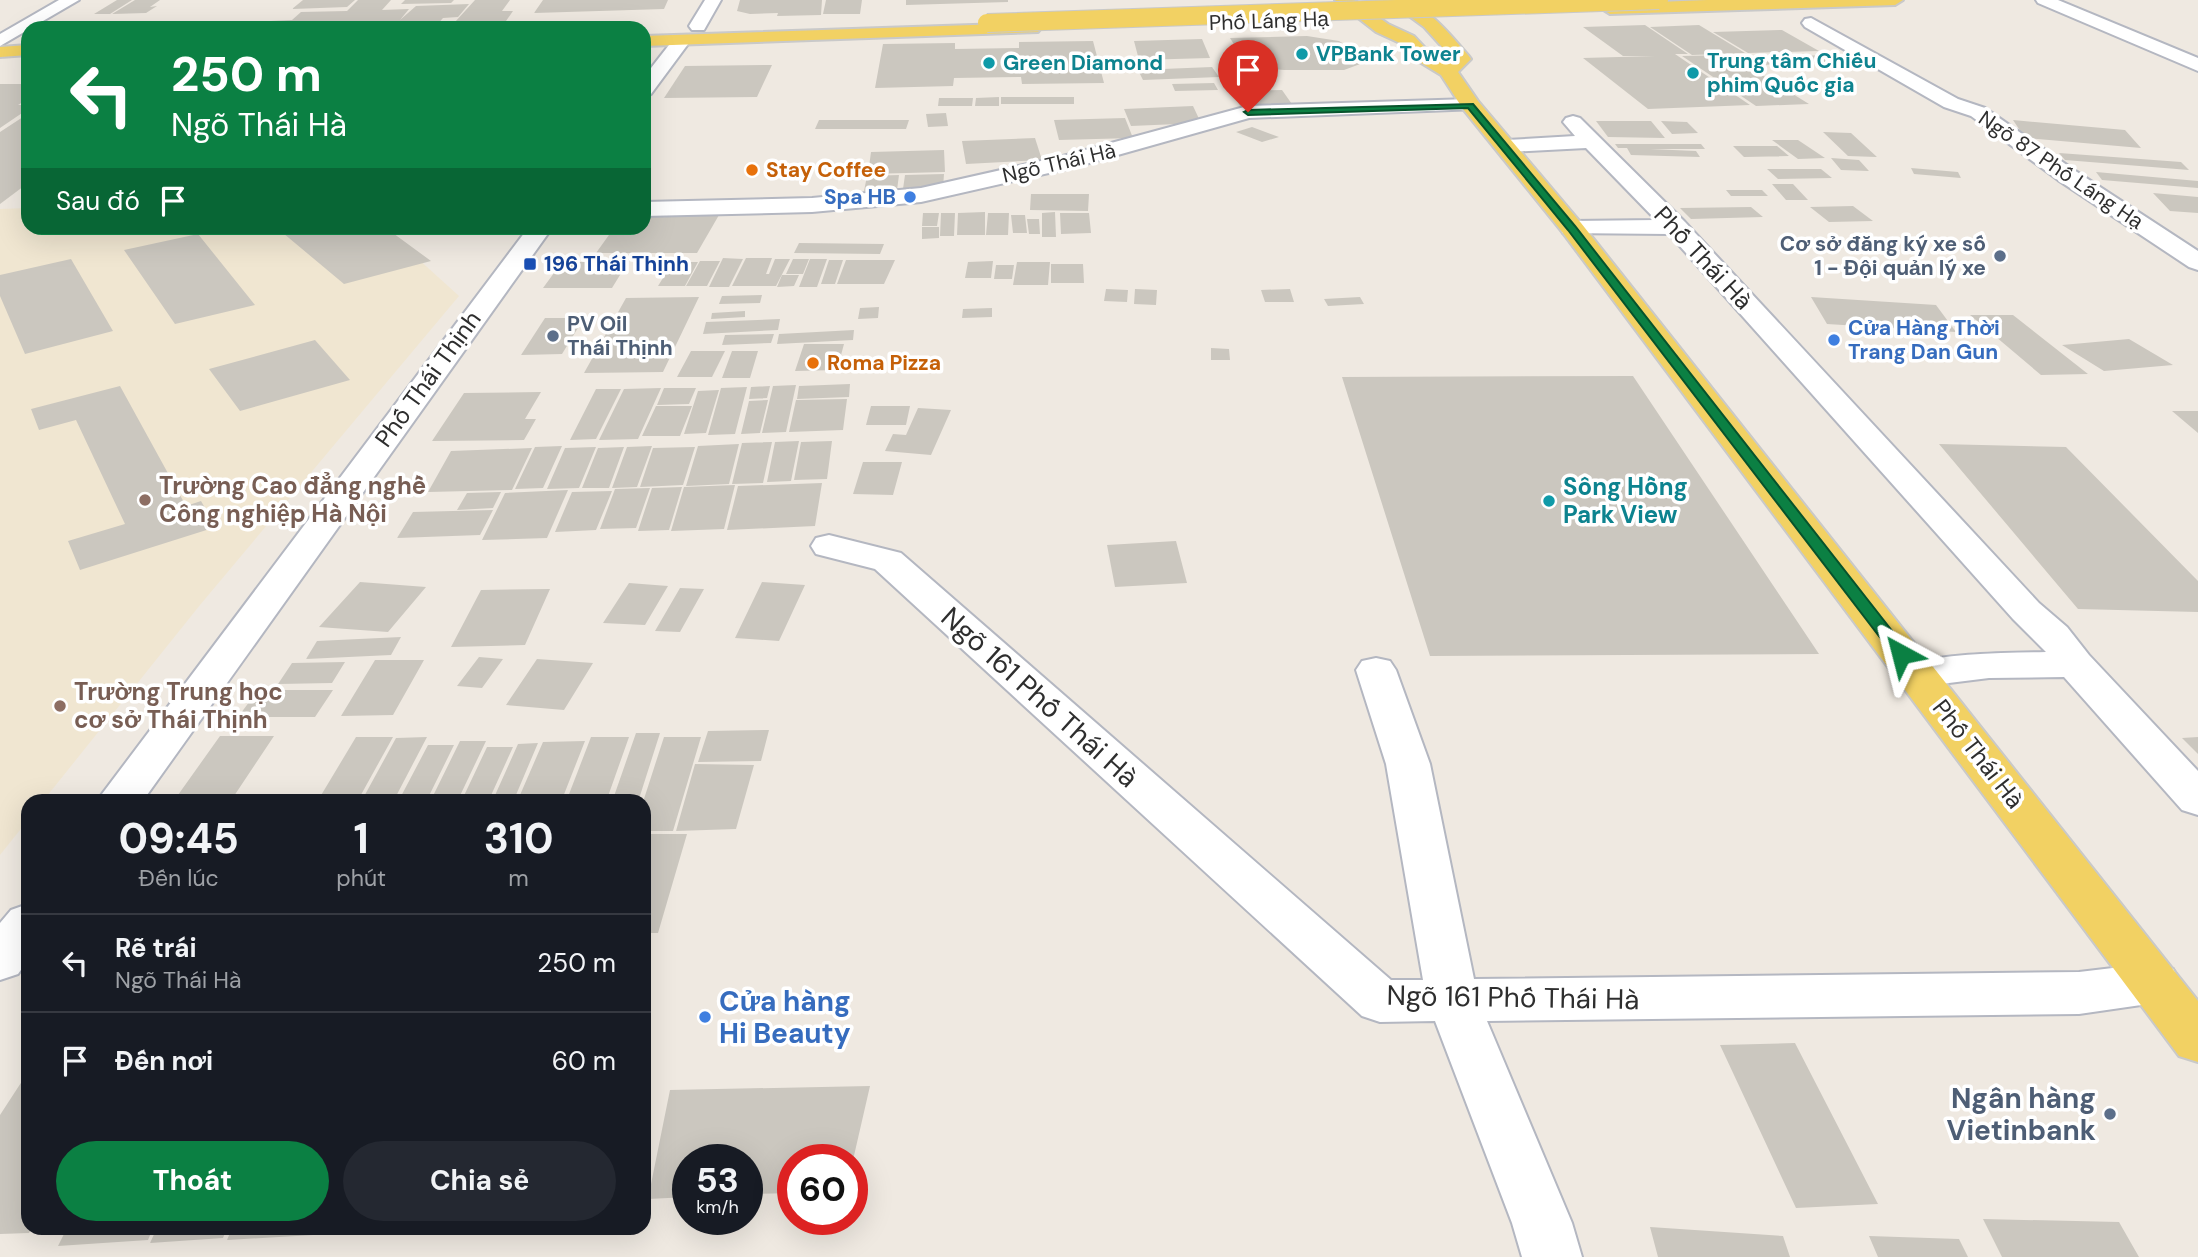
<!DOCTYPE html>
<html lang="vi">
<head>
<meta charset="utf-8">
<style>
  body { margin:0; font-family:"DM Sans",sans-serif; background:#242831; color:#f1f3f6; height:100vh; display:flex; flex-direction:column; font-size:26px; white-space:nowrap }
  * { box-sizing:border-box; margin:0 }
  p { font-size:23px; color:#9ea1a6 }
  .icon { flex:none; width:38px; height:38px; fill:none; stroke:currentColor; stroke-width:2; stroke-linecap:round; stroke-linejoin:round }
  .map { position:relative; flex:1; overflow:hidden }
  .side { position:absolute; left:21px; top:794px; width:630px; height:441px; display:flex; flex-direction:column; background:#171b24; border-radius:21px; box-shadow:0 7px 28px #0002 }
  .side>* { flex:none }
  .top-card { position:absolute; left:21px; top:21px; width:630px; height:214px; border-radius:21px; box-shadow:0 7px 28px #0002; background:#0b8043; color:#fff; overflow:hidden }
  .speed { position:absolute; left:672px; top:1144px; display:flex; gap:14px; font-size:35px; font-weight:700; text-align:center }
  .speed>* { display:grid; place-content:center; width:91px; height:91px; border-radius:50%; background:#171b24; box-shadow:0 7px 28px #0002; line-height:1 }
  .speed small { font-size:18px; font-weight:400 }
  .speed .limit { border:10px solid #d22; background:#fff; color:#111 }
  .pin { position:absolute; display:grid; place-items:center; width:60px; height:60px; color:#fff; margin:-72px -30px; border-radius:50% 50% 50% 0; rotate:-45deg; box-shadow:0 0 7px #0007 }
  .pin .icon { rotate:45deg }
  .me { position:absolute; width:77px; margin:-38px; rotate:322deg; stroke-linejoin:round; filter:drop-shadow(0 0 5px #0008) }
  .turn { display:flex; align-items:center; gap:24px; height:147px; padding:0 35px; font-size:32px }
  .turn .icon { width:91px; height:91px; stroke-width:2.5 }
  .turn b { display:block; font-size:49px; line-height:60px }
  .then { display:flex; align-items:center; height:66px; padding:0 35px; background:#0003; gap:14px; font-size:26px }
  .eta { display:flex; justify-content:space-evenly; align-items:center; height:119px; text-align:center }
  .eta b { font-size:42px; font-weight:700; line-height:49px }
  .action { display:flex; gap:14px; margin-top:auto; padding:14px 35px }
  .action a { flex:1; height:80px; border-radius:42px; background:#0b8043; color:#fff; font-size:28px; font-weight:700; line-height:80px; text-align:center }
  .action a+a { background:#242831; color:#f1f3f6 }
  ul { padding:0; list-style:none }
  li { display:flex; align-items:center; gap:21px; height:98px; padding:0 35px; border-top:2px solid #363941 }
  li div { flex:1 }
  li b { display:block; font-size:26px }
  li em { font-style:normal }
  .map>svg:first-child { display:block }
  .education { fill:#f0e6d1 }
  .building { fill:#cbc7bf }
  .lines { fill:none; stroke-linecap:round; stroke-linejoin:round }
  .minor-casing { stroke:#b4b7c1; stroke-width:4 }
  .tertiary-casing { stroke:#b4b7c1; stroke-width:4 }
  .primary-casing { stroke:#c9c9c9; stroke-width:4 }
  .minor { fill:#fff; fill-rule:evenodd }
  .tertiary { fill:#fff; fill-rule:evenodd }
  .primary { fill:#f2d163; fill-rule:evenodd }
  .primary-bridge-casing { stroke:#c9c9c9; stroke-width:20; stroke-linecap:butt }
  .primary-bridge { stroke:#f2d163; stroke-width:18 }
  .route { fill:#0b8043; stroke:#07532c; stroke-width:2 }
  .culture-dot { fill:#0f9aa8; stroke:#fff; stroke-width:2.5 }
  .food-dot { fill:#e8710a; stroke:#fff; stroke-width:2.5 }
  .shop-dot { fill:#3f7fe0; stroke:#fff; stroke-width:2.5 }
  .service-dot { fill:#5c6f8a; stroke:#fff; stroke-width:2.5 }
  .transit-dot { fill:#1a4fb4; stroke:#fff; stroke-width:2.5 }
  .education-dot { fill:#8d6e63; stroke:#fff; stroke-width:2.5 }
  .labels { text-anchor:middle; stroke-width:7; stroke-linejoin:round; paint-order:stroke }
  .far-street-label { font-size:21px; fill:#2e2e2e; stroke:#fff }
  .far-culture-label { font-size:21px; font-weight:bold; fill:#0d838f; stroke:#fff; text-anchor:start }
  .far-food-label { font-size:21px; font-weight:bold; fill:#c56008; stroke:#fff; text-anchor:start }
  .far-shop-label { font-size:21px; font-weight:bold; fill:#366cbe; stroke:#fff; text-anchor:end }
  .far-service-label { font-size:21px; font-weight:bold; fill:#4e5e75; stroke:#fff; text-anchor:end }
  .far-transit-label { font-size:21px; font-weight:bold; fill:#164399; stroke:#fff; text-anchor:start }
  .street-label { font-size:24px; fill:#2e2e2e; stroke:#fff }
  .education-label { font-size:24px; font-weight:bold; fill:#785e54; stroke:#fff; text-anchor:start }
  .culture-label { font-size:24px; font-weight:bold; fill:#0d838f; stroke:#fff; text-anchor:start }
  .near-street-label { font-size:28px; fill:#2e2e2e; stroke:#fff }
  .near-shop-label { font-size:28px; font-weight:bold; fill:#366cbe; stroke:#fff; text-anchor:start }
  .near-service-label { font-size:28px; font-weight:bold; fill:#4e5e75; stroke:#fff; text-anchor:end }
</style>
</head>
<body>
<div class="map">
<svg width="2198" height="1257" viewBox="0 0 2198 1257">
  <rect width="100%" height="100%" fill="#efe9e1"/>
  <!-- education -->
  <path class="education" d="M28,208V228H384L459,296L200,605L43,801L28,802V820L0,855V209Z"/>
  <!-- building -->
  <path class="building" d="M117,0H132L110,14H94Z
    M135,0H160L150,7L157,6L146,13L112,14Z
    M303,0H355L347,7L292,9Z
    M358,0H391L382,10L409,9L400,20L416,6L469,4L458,17L443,18L436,26L261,28L270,21L292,20L301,12L347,11Z
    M405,0H454L451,3L401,4Z
    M475,0H510L502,11H513L506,21L455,22Z
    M543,0H668L664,9L534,13Z
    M740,0H822L821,15L777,16L778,13L750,14L737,11Z
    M826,0H862L860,14H823Z
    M906,0H1008V2L906,5Z
    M1645,25L1688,54H1675L1750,105L1648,109L1583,58L1655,56H1623L1583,27Z
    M1699,25L1745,53L1692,55L1650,27Z
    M1782,30L1819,51L1748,53L1713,32Z
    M1307,36L1339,41L1350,48H1358L1371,60L1344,70H1284L1248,67L1230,38Z
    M1202,39L1210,58L1139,60L1134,41Z
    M1093,41L1104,83L1022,84L1021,77L954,78L953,86L875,88L883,44L955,43V49L1019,48V42Z
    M1730,55L1809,104L1756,106L1682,56Z
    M1836,55L1849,62L1757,65L1744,57Z
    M772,65L757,97L664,98L685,66Z
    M1212,67L1219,77L1143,80L1138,70Z
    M1244,78L1250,88L1226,89L1220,79Z
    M1214,83L1218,90L1175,91L1172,84Z
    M0,84H28V99L18,105H28V109L0,128Z
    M1282,90L1294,107L1242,109L1231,91Z
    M999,97V106H975L976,98Z
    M1001,97H1074V104H1001Z
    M939,98H973L972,106H938Z
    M1193,106L1201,123L1131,126L1124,109Z
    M946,113L948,126L928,127L926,114Z
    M26,115H28V183L0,204V132Z
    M1125,118L1133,138L1059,140L1054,120Z
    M819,120H909L906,129H815Z
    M2013,120L2125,130L2141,148L2025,138Z
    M1596,121H1651L1665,138L1608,137Z
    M1661,121L1687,122L1698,133L1672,134Z
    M1252,127L1279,137L1262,142L1236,132Z
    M1823,132L1851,133L1877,157L1848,156Z
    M1035,138L1042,160L966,164L962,141Z
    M1772,140H1798L1825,158L1798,159Z
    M1615,144H1701L1705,149H1650L1696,151L1700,157L1631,155L1627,148H1618Z
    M1733,146H1777L1789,156L1744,157Z
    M944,150L945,172L868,174L871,152Z
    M2059,153L2181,162L2189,170L2065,160Z
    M1831,158L1859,160L1869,171L1841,170Z
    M1911,168L1958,172L1961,178L1914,174Z
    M1767,169H1821L1832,178L1778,179Z
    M2096,172L2198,181V188L2102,180Z
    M944,174L943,188L903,189L905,175Z
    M899,175L897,190L864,191L867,176Z
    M1772,184H1793L1808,200H1786Z
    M1726,190H1762L1768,196H1731Z
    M2153,193L2198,197V213L2170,211Z
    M1031,194H1089L1088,211L1030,210Z
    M1853,206L1873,221L1829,222L1810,207Z
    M1751,207L1763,217L1691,219L1680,208Z
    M985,212V235H957L958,213Z
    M1055,212L1056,237H1042V213Z
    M923,213H939L937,226H922Z
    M941,213H955L954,236H940Z
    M988,213H1009L1008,235H986Z
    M1060,213H1089L1091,233L1061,234Z
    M644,215H719L697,253H596L614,228H644Z
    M1011,215H1025L1027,233H1013Z
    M1027,219H1039L1040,234H1029Z
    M922,227H939V238L922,239Z
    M277,228H386L431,261L344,284Z
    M198,234L255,305L175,324L124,250Z
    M799,243L884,244L880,254L794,253Z
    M723,258L743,259L729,287H709Z
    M746,258H772L766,274H769L775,259H790L776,286H732Z
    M71,259L113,331L25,354L0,296V275Z
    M793,259H809L803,274H786Z
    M810,259H827L817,287H799Z
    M829,260H843L835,284H821Z
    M846,260H895L884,284H837Z
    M700,261H720L707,286H686Z
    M993,261L991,278H965L968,262Z
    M562,262H628L612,288H543Z
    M673,262H698L685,286H658Z
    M1017,262H1050L1048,285H1013Z
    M1051,264H1083L1084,283H1051Z
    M996,265H1014L1012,279H994Z
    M782,275H799L794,286L777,287Z
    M1106,289L1128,290L1127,302L1104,301Z
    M1135,289L1157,290L1156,305L1134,304Z
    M1290,289L1294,302H1265L1261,290Z
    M762,295L760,303L719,304L722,296Z
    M699,297L663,372L584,373L626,298Z
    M1360,297L1364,304L1328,306L1324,299Z
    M1811,297L1936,305L1956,332L1827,324Z
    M879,307L878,318L858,319L860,308Z
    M992,308V317L962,318L963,309Z
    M745,311V317L711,319L712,313Z
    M1970,315H2013L2088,374L2041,375Z
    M545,318H584L562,354L521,355Z
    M780,319L778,330L703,334L706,322Z
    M854,330L853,340L777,344L779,334Z
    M774,334L771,343L722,345L725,335Z
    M2129,339L2173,365L2104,371L2062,345Z
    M315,340L350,380L240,411L209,369Z
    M804,344H844L837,370L795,371Z
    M1211,348L1229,349L1230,360H1211Z
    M691,351H725L712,377H677Z
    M732,351H758L750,378H722Z
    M1633,376L1819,654L1430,656L1342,377Z
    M850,384L849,397L797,399L799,386Z
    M796,385L786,432L762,433L773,386Z
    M120,386L186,506L201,501L216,527L80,570L68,541L125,524L76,420L39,430L31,409Z
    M770,386L767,398L749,399L751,387Z
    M747,387L735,434L708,435L721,388Z
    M661,388L638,439L599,440L624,389Z
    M664,388H696L689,404L657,405Z
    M596,389H621L596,439L570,440Z
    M719,390L706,433L684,434L698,391Z
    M541,392L525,419H536L524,440L432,441L464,393Z
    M847,399L843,430L789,432L796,400Z
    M768,400L760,433L741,434L749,401Z
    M656,406H692L680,436H642Z
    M871,406H910L906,425H866Z
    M918,408L951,410L931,455L885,451L893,434L906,435Z
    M2172,411H2198V433Z
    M799,441L791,481L767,482L775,442Z
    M832,441L827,479L794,480L801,442Z
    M772,442L763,483L732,484L742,443Z
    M739,444L729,484L686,486L698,446Z
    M1939,444L2066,447L2198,581V612L2078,609Z
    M562,446L543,488L515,489L535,447Z
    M652,446L637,487L612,488L627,447Z
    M596,447L579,488L547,489L565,448Z
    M624,447L609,488H582L598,448Z
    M695,447L683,485L640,487L653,448Z
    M532,448L512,490L428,492L451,451Z
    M863,462H902L893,495L853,494Z
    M822,483L815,526L727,530L738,486Z
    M735,485L724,529L671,531L684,487Z
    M682,487L669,530L638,531L652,488Z
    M650,488L636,528L600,529L615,489Z
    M568,490L547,538L482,540L505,493Z
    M612,491L596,530L555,532L572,492Z
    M501,492L493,508L457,510L467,493Z
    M493,510L480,535L397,538L413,512Z
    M1176,541L1187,583L1115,587L1107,545Z
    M360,582L426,587L388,632L319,627Z
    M762,582L805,585L779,641L735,638Z
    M629,583L668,586L645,625L603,623Z
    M680,588L704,589L680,632L655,631Z
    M550,589L525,645L451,647L481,590Z
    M401,637L391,655L306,659L317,641Z
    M479,657L503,659L482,688L457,686Z
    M537,659L593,663L564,710L506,705Z
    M375,660H424L393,715L341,716Z
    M345,662L332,683L278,684L292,663Z
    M258,690H333L315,717H238Z
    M769,730L761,761L698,762L708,731Z
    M636,733H660L638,802H612Z
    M220,736H274L230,802H173Z
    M356,737H393L357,802H317Z
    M427,737L393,802H361L396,738Z
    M591,737H629L606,802H566Z
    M664,737H701L673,831H644L643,802Z
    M2198,737V754L2182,738Z
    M460,741H486L457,802H430Z
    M585,741L561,802H517L543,742Z
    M538,743L513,802H492L518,744Z
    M428,745H454L426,802H398Z
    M487,747H513L488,802H461Z
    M695,764L754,765L736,829L676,831Z
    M644,834H687L658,933H644Z
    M1795,1043L1878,1204L1796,1208L1720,1045Z
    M28,1072V1228H32L29,1233L0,1234V1115Z
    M870,1086L853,1160H793V1193L747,1194V1160H688V1197L648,1199L670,1090Z
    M1983,1219L2119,1222L2139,1257H2002Z
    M1650,1227L1783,1236L1790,1257H1658Z
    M67,1228H153L148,1240L58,1246Z
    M157,1228H227L223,1238L150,1243Z
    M232,1228H316L313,1235L227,1240Z
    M1869,1236L1959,1239L1968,1257H1878Z"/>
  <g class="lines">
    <defs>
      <path id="minor" d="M2036,0H2058L2198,58V71L2038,3Z
        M1811,18L1958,99L1985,108L2074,170L2198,251V270L2189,267L2058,180L1971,116L1944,107L1805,27L1802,23L1805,19Z
        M1470,99L1477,101L1480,105L1477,109L1249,118L1075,167L921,202L812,212L644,216V202L812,198L921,188L1063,156L1248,106Z
        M1573,116L1580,118L1685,222L2039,603L2067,627L2089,655L2198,771V815L2182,810L2064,677L1989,678L1917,687L1903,683L1897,674L1903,665C1949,653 1999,653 2046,652L2013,619L1669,234L1563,233L1560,228L1563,223L1572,221L1656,220L1586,148L1507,152L1499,151L1496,146L1499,141L1507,140L1575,136L1563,122L1566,118Z
        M829,535L901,553L1391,980H1423L1386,764L1356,670L1362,661L1376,658L1390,661L1396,670L1430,764L1474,979L2079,972L2155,963L2173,969L2181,983L2173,997L2155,1003L2079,1014L1487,1021L1572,1223L1582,1257H1522L1512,1223L1435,1021L1380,1022L1362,1016L875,569L816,554L811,546L816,538Z"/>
      <path id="tertiary" d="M59,0H79L0,46V34Z
        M705,0H721L704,30H692L689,26Z
        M682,35L691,40L651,94L644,96V77L676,36Z
        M528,228H552L142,802H96Z
        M28,904V960L18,974L0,980V923L11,910Z"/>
      <path id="primary" d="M1335,0H1354L1388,24L1414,36L1430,53L1447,63L1452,58L1424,27L1387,0C1425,0 1445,29 1468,55L1471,59L1458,72L1478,101L1581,223L2198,1001V1062L2179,1056L1563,233L1463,109L1441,75L1418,61L1402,44L1376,32Z
        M1707,0H1903L1895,5L1610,14L1602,9L1610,4Z
        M1032,23L1041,28L1038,32L644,46V36Z
        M28,45V55L0,57V47Z"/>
    </defs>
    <!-- minor casing -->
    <use href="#minor" class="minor-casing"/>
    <!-- tertiary casing -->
    <use href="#tertiary" class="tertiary-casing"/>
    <!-- primary casing -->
    <use href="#primary" class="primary-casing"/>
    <!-- minor -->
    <use href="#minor" class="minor"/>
    <!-- tertiary -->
    <use href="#tertiary" class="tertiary"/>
    <!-- primary -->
    <use href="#primary" class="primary"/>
    <defs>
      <path id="primary-bridge" d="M987,23L1659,0"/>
    </defs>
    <!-- primary-bridge casing -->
    <use href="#primary-bridge" class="primary-bridge-casing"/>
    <!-- primary-bridge -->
    <use href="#primary-bridge" class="primary-bridge"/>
  </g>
  <!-- route -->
  <path class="route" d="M1473,104L1575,226L1907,650L1909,654L1907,657H1895L1568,230L1468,108L1248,115L1244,112L1248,110Z"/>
  <!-- markers -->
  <g class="culture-dot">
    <circle cx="1302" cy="54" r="7"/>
    <circle cx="989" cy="63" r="7"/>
    <circle cx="1693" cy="73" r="7"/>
    <circle cx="1549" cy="501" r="7"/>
  </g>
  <g class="food-dot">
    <circle cx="752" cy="170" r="7"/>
    <circle cx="813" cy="363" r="7"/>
  </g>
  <g class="shop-dot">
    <circle cx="910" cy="197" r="7"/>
    <circle cx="1834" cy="340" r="7"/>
    <circle cx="705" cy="1017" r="7"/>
  </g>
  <g class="service-dot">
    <circle cx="2000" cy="256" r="7"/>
    <circle cx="553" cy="336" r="7"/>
    <circle cx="2110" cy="1114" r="7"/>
  </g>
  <rect class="transit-dot" x="523" y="257" width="14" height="14" rx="3.5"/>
  <g class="education-dot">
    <circle cx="145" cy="500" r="7"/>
    <circle cx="60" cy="706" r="7"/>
  </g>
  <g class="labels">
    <!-- far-street labels -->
    <g class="far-street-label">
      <text transform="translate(1269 21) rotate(-2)" y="7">Phố Láng Hạ</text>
      <text transform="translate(1059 163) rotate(-13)" y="7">Ngõ Thái Hà</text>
      <text transform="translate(2061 170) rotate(34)" y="7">Ngõ 87 Phố Láng Hạ</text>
    </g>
    <!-- far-culture labels -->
    <g class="far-culture-label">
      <text x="1316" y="61">VPBank Tower</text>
      <text x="1707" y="68">Trung tâm Chiếu<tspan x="1707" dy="24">phim Quốc gia</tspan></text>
      <text x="1003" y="70">Green Diamond</text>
    </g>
    <!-- far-food labels -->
    <g class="far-food-label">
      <text x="766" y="177">Stay Coffee</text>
      <text x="827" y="370">Roma Pizza</text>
    </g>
    <!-- far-shop labels -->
    <g class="far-shop-label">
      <text x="896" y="204">Spa HB</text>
      <text x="1848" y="335" text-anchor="start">Cửa Hàng Thời<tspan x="1848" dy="24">Trang Dan Gun</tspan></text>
    </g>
    <!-- far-service labels -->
    <g class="far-service-label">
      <text x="1986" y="251">Cơ sở đăng ký xe số<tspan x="1986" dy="24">1 - Đội quản lý xe</tspan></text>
      <text x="567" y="331" text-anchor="start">PV Oil<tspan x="567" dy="24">Thái Thịnh</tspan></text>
    </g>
    <!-- far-transit labels -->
    <g class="far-transit-label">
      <text x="544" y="271">196 Thái Thịnh</text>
    </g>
    <!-- street labels -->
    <g class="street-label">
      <text transform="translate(1703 258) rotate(47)" y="8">Phố Thái Hà</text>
      <text transform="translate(428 379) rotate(-54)" y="8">Phố Thái Thịnh</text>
      <text transform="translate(1978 754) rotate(52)" y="8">Phố Thái Hà</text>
    </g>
    <!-- education labels -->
    <g class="education-label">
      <text x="159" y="494">Trường Cao đẳng nghề<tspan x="159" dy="28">Công nghiệp Hà Nội</tspan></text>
      <text x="74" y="700">Trường Trung học<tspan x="74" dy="28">cơ sở Thái Thịnh</tspan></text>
    </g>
    <!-- culture labels -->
    <g class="culture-label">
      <text x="1563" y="495">Sông Hồng<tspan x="1563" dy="28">Park View</tspan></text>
    </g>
    <!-- near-street labels -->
    <g class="near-street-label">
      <text transform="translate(1040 697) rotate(42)" y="10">Ngõ 161 Phố Thái Hà</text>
      <text transform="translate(1513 997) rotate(1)" y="10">Ngõ 161 Phố Thái Hà</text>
    </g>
    <!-- near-shop labels -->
    <g class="near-shop-label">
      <text x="719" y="1011">Cửa hàng<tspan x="719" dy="32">Hi Beauty</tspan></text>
    </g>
    <!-- near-service labels -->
    <g class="near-service-label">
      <text x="2096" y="1108">Ngân hàng<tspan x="2096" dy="32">Vietinbank</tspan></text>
    </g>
  </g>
</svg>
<div class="speed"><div>53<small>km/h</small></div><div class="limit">60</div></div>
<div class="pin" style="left:1248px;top:112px;background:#d93025"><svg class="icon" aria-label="arrive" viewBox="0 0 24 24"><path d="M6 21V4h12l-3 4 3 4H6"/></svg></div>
<svg class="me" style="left:1901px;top:654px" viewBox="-20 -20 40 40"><path d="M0-17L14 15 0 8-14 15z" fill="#0b8043" stroke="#fff" stroke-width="4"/></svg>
<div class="top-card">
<div class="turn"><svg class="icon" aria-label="left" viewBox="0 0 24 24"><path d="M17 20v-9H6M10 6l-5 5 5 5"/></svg><div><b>250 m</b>Ngõ Thái Hà</div></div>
<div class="then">Sau đó<svg class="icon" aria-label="arrive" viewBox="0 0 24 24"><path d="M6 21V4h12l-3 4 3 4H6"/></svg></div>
</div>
<section class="side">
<div class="eta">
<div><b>09:45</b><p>Đến lúc</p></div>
<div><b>1</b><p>phút</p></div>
<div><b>310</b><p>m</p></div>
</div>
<ul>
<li><svg class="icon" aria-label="left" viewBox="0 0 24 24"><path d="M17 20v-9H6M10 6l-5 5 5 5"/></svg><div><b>Rẽ trái</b><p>Ngõ Thái Hà</p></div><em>250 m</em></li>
<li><svg class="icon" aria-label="arrive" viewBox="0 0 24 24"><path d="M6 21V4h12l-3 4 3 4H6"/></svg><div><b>Đến nơi</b></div><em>60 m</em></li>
</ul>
<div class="action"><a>Thoát</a><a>Chia sẻ</a></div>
</section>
</div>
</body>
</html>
